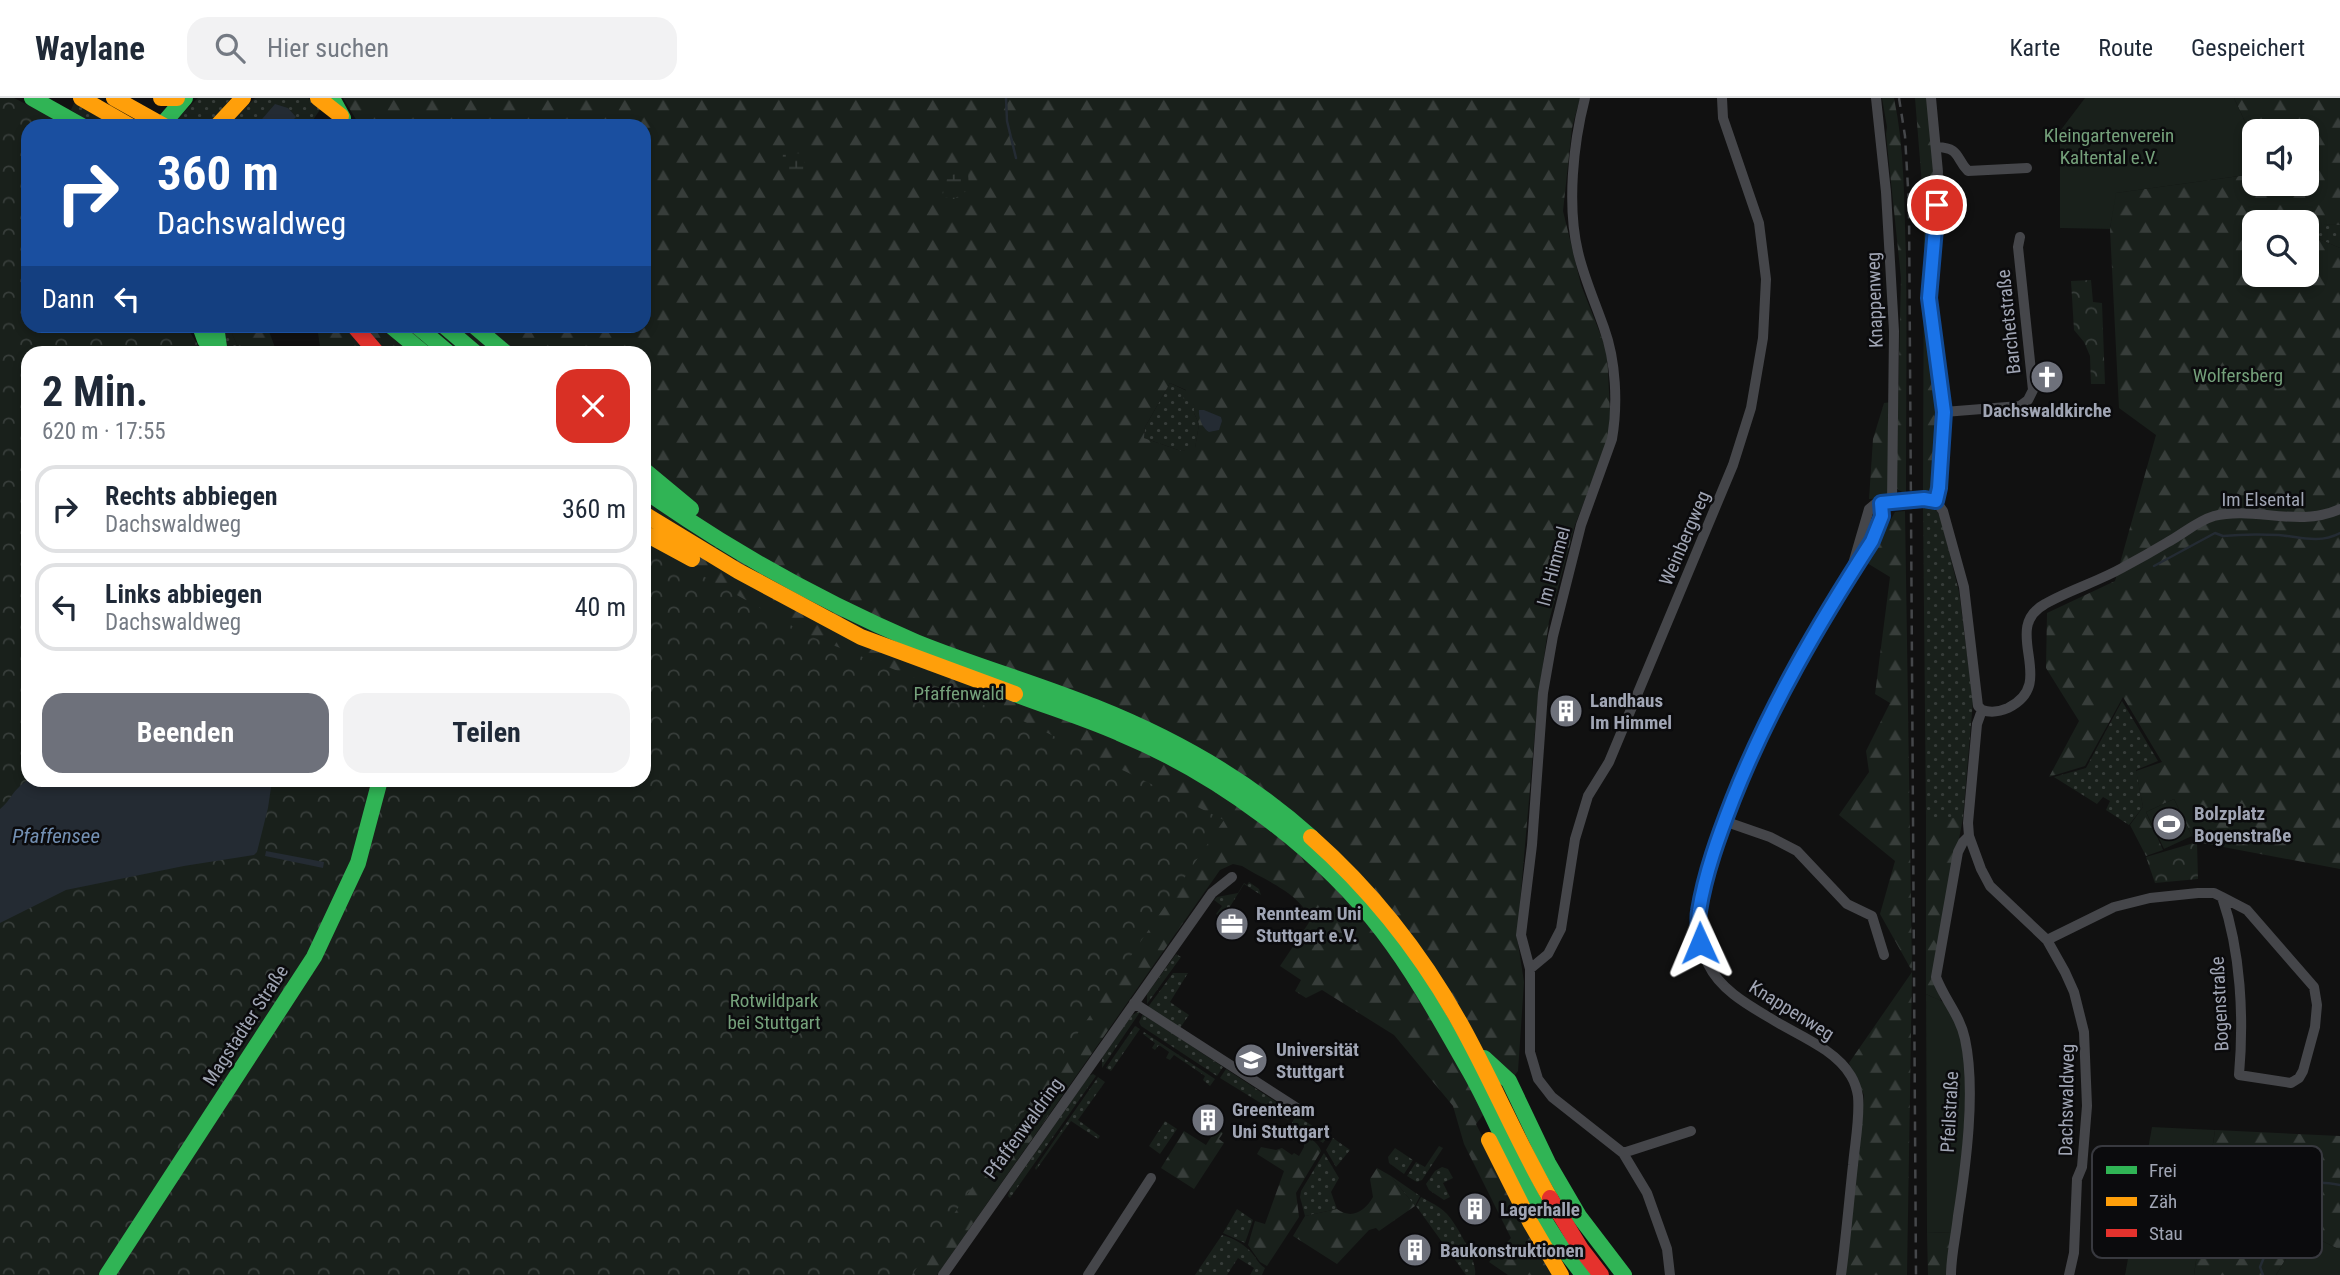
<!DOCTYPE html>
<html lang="de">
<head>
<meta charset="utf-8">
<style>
  body { margin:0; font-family:"Roboto Condensed",sans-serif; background:#f2f2f3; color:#1f2937; height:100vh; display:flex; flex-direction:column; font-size:26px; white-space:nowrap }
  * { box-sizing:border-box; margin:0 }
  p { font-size:23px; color:#747a83 }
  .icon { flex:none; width:38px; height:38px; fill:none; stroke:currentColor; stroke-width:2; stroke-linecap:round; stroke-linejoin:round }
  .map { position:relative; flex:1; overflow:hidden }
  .details { position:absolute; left:21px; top:248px; width:630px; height:441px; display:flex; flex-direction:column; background:#fff; border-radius:21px; box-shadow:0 4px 10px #0003 }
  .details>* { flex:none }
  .guide { position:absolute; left:21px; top:21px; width:630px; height:214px; border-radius:21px; box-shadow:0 4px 10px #0003; background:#1a4fa0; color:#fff; overflow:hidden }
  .controls { position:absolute; left:2242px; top:21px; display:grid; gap:14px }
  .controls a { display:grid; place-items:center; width:77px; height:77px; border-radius:14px; background:#fff; box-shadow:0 4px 10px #0003; font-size:35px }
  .pin { position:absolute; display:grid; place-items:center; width:60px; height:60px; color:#fff; margin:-30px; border:4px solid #fff; border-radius:50%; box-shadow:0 2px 7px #0007 }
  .me { position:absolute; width:77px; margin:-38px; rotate:359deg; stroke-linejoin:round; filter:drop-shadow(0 0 5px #0008) }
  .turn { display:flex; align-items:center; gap:24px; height:147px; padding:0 21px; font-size:32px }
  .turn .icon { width:91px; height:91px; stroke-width:2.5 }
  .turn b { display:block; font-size:49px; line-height:60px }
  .then { display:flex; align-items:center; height:66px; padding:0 21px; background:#0003; gap:14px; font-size:26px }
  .round { display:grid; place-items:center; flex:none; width:74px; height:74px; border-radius:21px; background:#f2f2f3 }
  .head { display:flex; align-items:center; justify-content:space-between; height:119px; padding:0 21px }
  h1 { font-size:42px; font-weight:700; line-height:52px }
  .action { display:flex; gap:14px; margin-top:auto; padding:14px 21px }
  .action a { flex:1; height:80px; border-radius:21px; background:#6e717b; color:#fff; font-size:28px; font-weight:700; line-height:80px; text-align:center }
  .action a+a { background:#f2f2f3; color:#1f2937 }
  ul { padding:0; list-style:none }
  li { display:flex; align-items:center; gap:21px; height:88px; margin:0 14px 10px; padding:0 7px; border:4px solid #e0e1e3; border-radius:21px }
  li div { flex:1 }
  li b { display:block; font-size:26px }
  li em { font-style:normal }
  header { display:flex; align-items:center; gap:42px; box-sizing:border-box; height:98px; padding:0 35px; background:#fff; border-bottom:2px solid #e0e1e3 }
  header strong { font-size:33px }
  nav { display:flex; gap:38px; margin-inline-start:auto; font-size:24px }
  .search { width:490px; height:63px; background:#f2f2f3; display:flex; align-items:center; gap:18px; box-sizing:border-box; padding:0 24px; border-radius:21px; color:#747a83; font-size:26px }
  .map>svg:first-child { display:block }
  .grass { fill:url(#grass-dots) }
  .forest { fill:url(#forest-firs); fill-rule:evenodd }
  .wetland { fill:url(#wetland-marsh) }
  .park { fill:url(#park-crowns) }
  .garden { fill:#19201b }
  .water { fill:#242b33 }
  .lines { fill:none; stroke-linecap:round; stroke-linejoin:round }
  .stream { stroke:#242b33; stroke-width:2.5 }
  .street { stroke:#45464a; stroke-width:10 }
  .fast { stroke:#30b455; stroke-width:16 }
  .slow { stroke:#ff9f0a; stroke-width:16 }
  .jam { stroke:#e5322d; stroke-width:16 }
  .rail { stroke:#45474a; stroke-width:2.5; stroke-dasharray:9 7; stroke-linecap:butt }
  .route-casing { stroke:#114b97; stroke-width:18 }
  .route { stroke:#1a73e8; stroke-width:12 }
  .labels { text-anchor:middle; stroke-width:5; stroke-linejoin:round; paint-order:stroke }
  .park-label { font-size:19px; fill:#75a17b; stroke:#0b0b0d }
  .street-label { font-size:19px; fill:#a0a5b4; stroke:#0b0b0d }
  .poi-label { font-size:19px; font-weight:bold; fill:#a0a5b4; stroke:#0b0b0d; text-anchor:start }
  .water-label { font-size:21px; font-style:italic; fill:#7390b3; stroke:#0b0b0d }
  .key { fill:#0b0b0d; stroke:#38393f; stroke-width:2 }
  .key-label { font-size:19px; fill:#a0a5b4 }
</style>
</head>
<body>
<header>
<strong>Waylane</strong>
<div class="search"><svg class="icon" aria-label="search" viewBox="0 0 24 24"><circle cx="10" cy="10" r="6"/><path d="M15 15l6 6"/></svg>Hier suchen</div>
<nav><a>Karte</a><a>Route</a><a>Gespeichert</a></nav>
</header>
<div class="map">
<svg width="2340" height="1177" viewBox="0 0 2340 1177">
  <defs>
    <pattern id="grass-dots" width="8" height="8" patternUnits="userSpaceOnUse" patternTransform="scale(1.75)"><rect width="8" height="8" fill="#19201b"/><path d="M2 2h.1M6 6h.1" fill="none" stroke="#373d3a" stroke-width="1.8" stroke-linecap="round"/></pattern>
    <pattern id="forest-firs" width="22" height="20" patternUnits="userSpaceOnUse" patternTransform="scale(1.75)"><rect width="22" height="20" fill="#19201b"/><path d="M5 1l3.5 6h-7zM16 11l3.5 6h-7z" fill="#373d3a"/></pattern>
    <pattern id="wetland-marsh" width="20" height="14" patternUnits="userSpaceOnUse" patternTransform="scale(1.75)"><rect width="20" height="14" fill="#19201b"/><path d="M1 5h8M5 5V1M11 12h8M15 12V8" fill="none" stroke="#373d3a"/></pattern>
    <pattern id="park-crowns" width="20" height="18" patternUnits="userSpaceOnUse" patternTransform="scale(1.75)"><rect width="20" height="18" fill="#19201b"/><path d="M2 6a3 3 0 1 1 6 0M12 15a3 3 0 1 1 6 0" fill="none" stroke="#373d3a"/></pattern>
  </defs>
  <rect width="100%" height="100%" fill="#111"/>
  <!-- grass -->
  <path class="grass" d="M198,0H231L209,28H170Z
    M255,0H308L321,10L309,28H228Z
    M74,5L115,28H96L71,12Z
    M2306,125L2340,127V150L2307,136Z
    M222,228H234L232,236L241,255H228L224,247Z
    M1170,285L1187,293L1194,307V315L1199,326L1195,351L1181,353L1144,340L1145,329Z
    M1923,407L1937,413L1941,421L1959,494L1973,603L1963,720H1926Z
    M2122,603L2158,663L2136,672L2143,709L2129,727L2106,712L2110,703L2103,699L2097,706L2054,679L2086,670Z
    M1249,784L1259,791L1261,797L1244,786L1223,820L1216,816L1222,808L1214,802L1217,799L1238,795L1244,785L1247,787Z
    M1176,856L1181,859L1147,906V896Z
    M1173,875H1188L1170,904L1189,917L1180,930L1148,909Z
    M1138,914H1140L1102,970V960L1132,917Z
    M1143,916L1223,969L1217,978L1141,928L1139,924Z
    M1135,928L1140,931L1111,973L1106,970Z
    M1144,934L1215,981L1210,988L1203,982L1205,978L1174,957L1170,962L1166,960L1169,954L1159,947L1155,952L1152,950L1155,945L1143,936Z
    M1226,971L1293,1015L1288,1022L1220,980Z
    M1093,976L1096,978L1010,1100L1008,1098L1010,1091L1089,978Z
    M1098,979L1105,984L1078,1022L1100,1038L1098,1041L1071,1023L1036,1072L1035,1070Z
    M1296,1017L1328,1038L1323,1045L1292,1025Z
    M1165,1023L1177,1031L1160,1056L1149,1048Z
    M1333,1040L1350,1052L1336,1069L1326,1052Z
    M1439,1048L1443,1050L1422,1082L1417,1084L1407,1078L1416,1064L1425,1069Z
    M1395,1050L1413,1062L1404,1076L1389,1065L1388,1059Z
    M1324,1055L1339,1080L1331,1094L1337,1111L1305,1118L1300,1099L1301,1093Z
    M1442,1069L1448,1071L1453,1080L1443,1085L1450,1099L1444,1102L1429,1092L1426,1086L1435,1073Z
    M1391,1078L1420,1098L1415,1108Z
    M1421,1099C1430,1104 1439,1108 1446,1115C1456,1125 1478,1164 1475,1177H1466L1416,1108Z
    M1237,1111L1253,1122L1245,1145L1223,1135Z
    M1222,1137C1231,1139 1242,1145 1249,1152C1256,1158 1257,1165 1265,1170L1262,1177H1250L1254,1170L1238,1160L1227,1177H1195Z"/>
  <!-- forest -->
  <path class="forest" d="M343,0H1580L1572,30L1563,113L1581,187L1607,253L1611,335L1575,427L1549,523L1537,610L1517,839L1524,884L1518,973L1476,1026L1553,1177H1508L1489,1164L1511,1140L1464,1046L1453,1008L1394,937L1322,892L1306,900L1295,893L1301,882L1280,868L1310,823C1303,796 1264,782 1242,768L1233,766L1220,772L937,1177H123L644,682V256L321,255L317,228H644V28H360ZM1170,285L1186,292L1183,300L1194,307V315L1199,326L1195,350L1181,353L1144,340L1145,329Z
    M1882,0H1894C1905,52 1904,106 1906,159C1907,237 1906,316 1906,394H1902L1896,390L1901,180L1886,36L1887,29Z
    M1915,0H1929L1936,67L1929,200L1941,313L1934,390L1923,395L1924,112Z
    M2234,0H2340V127L2254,124V177H2306L2307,136L2340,150V771L2197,744L2194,742L2174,701L2146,714L2163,752L2146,758L2130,727L2143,709L2136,673L2162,664L2123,599L2085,668L2049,679L2079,623L2046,570L2047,515L2115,483L2156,337L2119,310L2110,131L2115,95L2254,76V86H2306V33H2254V43Z
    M234,228H267L277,255H241L232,236Z
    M1892,304L1888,400L1869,401L1873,341L1884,305Z
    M1905,413L1912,873L1880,816L1895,763L1839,717L1869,674L1866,653L1890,605L1875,596L1890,479L1867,465L1895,414Z
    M1926,720H1963L1933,877L1941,903L1926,896Z
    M1912,874L1907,1177H1845L1864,997L1849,965Z
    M1216,1031L1223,1035L1219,1041L1224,1045L1194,1091L1161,1070L1184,1033L1206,1047Z
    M2215,1032L2340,1038V1152L2303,1133L2276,1177H2194Z
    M1298,1036C1306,1036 1319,1045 1321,1053L1296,1095L1299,1119L1267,1168L1260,1164L1248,1147L1255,1123L1265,1126L1284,1073L1257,1056L1261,1049L1276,1052L1282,1050L1292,1057L1294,1055L1299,1058L1304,1049V1044L1296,1038Z
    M1377,1070L1391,1078L1415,1108L1379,1133L1376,1130L1369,1132L1337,1166L1293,1138L1305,1118L1337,1111C1352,1122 1365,1113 1373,1099L1370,1081Z
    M1953,1134L1947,1177H1928L1927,1135Z"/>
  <!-- wetland -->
  <path class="wetland" d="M783,54L805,56L803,77L782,76Z
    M968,75L969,91L954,101L942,99L944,85L950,77Z"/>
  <!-- park -->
  <path class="park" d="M0,0H14L69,28H28V228H186L203,255L28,256V682H644V445L810,538L1021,622L1224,722L912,1177H0Z
    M2091,182L2093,204L2102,205L2105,286H2091L2090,258L2084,244L2074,232L2071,183Z
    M2197,744L2198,781L2155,785L2146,759Z"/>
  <!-- garden -->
  <path class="garden" d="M2085,0H2234L2254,43V76L2116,95L2110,131L2060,130V33Z
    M2174,701L2192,738L2164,751L2146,714Z
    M1926,896C1931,899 1941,901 1945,906C1982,939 1958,1087 1953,1134L1927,1135Z
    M2152,1029L2215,1032L2194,1177H2125Z
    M2303,1133L2340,1152V1177H2276Z"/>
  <!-- water -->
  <path class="water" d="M275,6L288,10L296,19L287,28H256Z
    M1199,312H1204L1221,319L1222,323L1219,332L1209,334C1203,331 1198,319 1199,312Z
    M28,682L272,683L268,710L257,754L254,757L184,768L66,792L0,825V711C13,700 11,693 28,682Z
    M266,753L324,764L323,770L265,758Z"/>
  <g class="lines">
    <!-- stream -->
    <path class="stream" d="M1006,0L1007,23L1016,60
      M2154,468L2215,435L2223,438C2242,436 2260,436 2279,437C2300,439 2319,446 2340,435
      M2237,1065L2256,1072L2285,1099
      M2263,1177L2260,1169L2267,1152L2277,1138C2268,1122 2267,1119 2275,1102C2308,1093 2300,1079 2340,1087"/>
    <!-- street -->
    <path class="street" d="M1585,0C1573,46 1567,108 1578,154C1584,180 1595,204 1604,230C1616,263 1618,306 1612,341L1581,427L1553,538L1543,595L1532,747L1521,837L1530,871V954L1538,981L1552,999L1623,1055L1647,1095L1667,1151L1670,1177
      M1876,0L1886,94L1894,233L1892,404
      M1931,0L1938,74L1929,200L1944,314L1939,390L1936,403L1943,413L1964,489L1978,608L1982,612L1977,626L1968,725L1969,738L1981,771L1990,788L2047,842L2065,874L2074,894L2084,934L2087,1008L2082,1069L2077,1081L2074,1155L2069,1177
      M1937,49C1961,50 1955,60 1968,73L2027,70
      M1944,314L2020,308L2028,302L2033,292L2018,149L2020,139
      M1853,466L1869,411L1875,406L1924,401L1936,403
      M1982,612C1991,615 1999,614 2008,610C2060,585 1999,531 2045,506C2069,492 2097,484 2122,470C2137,462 2153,453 2168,444C2183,436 2197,423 2214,418C2255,408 2298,430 2340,411
      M1724,723L1770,739L1797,753L1847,806L1872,818L1884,857
      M2047,842L2114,809L2150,800L2198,795H2214L2222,799C2241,854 2244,920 2239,977L2291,985L2299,980L2303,973L2315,929L2317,907L2314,889L2247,812L2222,799
      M1530,871L1548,856L1561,831L1575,741L1588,698L1609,664L1733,367L1751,310L1763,240L1766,181L1759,125L1723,20L1722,0
      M1134,905L1303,1014
      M1623,1055L1691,1033
      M943,1177L1212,795L1232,779
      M1088,1177L1151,1080
      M1841,1177C1846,1140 1849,1103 1853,1067C1855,1044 1860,1021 1858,998C1857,992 1854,983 1851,978C1836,952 1800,938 1775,923C1750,908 1721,893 1708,866C1663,776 1821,522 1872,443L1882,418L1881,405
      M1951,1177C1951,1157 1956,1138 1958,1118C1966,1067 1976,992 1965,941C1960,917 1944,901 1936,879L1958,754L1963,744L1969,738"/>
    <!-- fast -->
    <path class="fast" d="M32,0L82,28
      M332,0L343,20
      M161,28L185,0
      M200,228L205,242L216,256
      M216,228L220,256
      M391,228L425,256
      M417,228L450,256
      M444,228L477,256
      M474,228L507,256
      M644,372L691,411
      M644,392C729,452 820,503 916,544C975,568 1036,585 1095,609C1173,640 1248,682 1311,739
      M1015,596C1049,609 1085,620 1119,635C1216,675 1319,750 1383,834C1416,877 1443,927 1470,974C1500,1027 1520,1087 1555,1139C1563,1152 1574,1164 1583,1177
      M1484,960L1509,983L1548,1065L1579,1118L1624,1177
      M107,1177L314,859L358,765L380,682"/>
    <!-- slow -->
    <path class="slow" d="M81,0L130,28
      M114,0L164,28
      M161,0H177
      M318,0L341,18
      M217,28L243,0
      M644,416L738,473L861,539L1015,596
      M644,435L692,461
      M1311,739C1371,792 1421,855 1460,925C1492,982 1517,1043 1550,1100
      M1489,1042L1530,1124L1561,1177"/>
    <!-- jam -->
    <path class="jam" d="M354,228L378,256
      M1550,1100L1581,1151L1601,1177"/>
    <!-- rail -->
    <path class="rail" d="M1899,0L1905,38L1909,107L1916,1177"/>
  </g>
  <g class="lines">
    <defs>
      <path id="route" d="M1700,845C1700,835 1697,823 1699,813C1705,775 1719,737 1733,701C1769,610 1819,525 1872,443L1882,418L1881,405L1924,401L1936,403L1939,390L1944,314L1929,200L1937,107"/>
    </defs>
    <!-- route casing -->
    <use href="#route" class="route-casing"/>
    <!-- route -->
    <use href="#route" class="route"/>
  </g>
  <!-- icons -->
  <defs>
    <symbol id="church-disc" viewBox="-11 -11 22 22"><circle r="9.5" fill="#6e717b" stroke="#0b0b0d"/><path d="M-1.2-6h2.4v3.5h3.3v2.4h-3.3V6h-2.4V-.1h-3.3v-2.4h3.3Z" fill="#fff"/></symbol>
    <symbol id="building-disc" viewBox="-11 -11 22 22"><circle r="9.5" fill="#6e717b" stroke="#0b0b0d"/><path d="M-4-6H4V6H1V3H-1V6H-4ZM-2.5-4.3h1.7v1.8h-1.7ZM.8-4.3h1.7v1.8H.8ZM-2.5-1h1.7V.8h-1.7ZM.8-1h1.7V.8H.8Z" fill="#fff"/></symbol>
    <symbol id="stadium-disc" viewBox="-11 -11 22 22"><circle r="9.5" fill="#6e717b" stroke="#0b0b0d"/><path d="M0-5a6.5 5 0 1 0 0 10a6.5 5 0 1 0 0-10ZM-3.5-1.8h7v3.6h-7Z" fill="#fff"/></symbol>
    <symbol id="office-disc" viewBox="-11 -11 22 22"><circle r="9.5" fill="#6e717b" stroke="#0b0b0d"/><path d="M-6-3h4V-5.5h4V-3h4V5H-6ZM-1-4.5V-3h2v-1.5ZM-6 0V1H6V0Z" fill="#fff"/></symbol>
    <symbol id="university-disc" viewBox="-11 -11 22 22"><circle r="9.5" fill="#6e717b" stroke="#0b0b0d"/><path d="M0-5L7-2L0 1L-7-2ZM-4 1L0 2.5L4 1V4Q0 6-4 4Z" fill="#fff"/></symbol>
  </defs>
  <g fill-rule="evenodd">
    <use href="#church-disc" x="2028" y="260" width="38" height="38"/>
    <use href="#building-disc" x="1547" y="594" width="38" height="38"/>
    <use href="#stadium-disc" x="2150" y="707" width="38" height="38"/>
    <use href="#office-disc" x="1213" y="807" width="38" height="38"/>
    <use href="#university-disc" x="1232" y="943" width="38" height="38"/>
    <use href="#building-disc" x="1189" y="1003" width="38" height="38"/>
    <use href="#building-disc" x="1456" y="1092" width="38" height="38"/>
    <use href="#building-disc" x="1396" y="1133" width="38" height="38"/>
  </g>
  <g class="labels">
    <!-- park labels -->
    <g class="park-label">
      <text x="2109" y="44">Kleingartenverein<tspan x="2109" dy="22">Kaltental e.V.</tspan></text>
      <text x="2238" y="284">Wolfersberg</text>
      <text x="959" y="602">Pfaffenwald</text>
      <text x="774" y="909">Rotwildpark<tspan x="774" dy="22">bei Stuttgart</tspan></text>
    </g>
    <!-- street labels -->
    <g class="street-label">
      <text transform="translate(1874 202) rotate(-92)" y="7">Knappenweg</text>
      <text transform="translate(2008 224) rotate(-96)" y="7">Barchetstraße</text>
      <text x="2263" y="408">Im Elsental</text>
      <text transform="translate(1684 440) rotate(-67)" y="7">Weinbergweg</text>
      <text transform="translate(1553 468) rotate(-75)" y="7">Im Himmel</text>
      <text transform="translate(2219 906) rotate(-93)" y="7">Bogenstraße</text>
      <text transform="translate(1792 912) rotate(32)" y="7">Knappenweg</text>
      <text transform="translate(245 927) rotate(-57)" y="7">Magstadter Straße</text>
      <text transform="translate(2066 1002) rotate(-89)" y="7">Dachswaldweg</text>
      <text transform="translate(1949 1014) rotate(-87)" y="7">Pfeilstraße</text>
      <text transform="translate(1023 1030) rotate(-54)" y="7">Pfaffenwaldring</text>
    </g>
    <!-- poi labels -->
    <g class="poi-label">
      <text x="2047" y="319" text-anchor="middle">Dachswaldkirche</text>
      <text x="1590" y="609">Landhaus<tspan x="1590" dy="22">Im Himmel</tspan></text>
      <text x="2194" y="722">Bolzplatz<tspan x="2194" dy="22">Bogenstraße</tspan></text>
      <text x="1256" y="822">Rennteam Uni<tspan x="1256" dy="22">Stuttgart e.V.</tspan></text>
      <text x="1276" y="958">Universität<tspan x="1276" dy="22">Stuttgart</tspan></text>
      <text x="1232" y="1018">Greenteam<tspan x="1232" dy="22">Uni Stuttgart</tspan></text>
      <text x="1500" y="1118">Lagerhalle</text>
      <text x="1440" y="1159">Baukonstruktionen</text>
    </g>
    <!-- water labels -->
    <g class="water-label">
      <text x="56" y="745">Pfaffensee</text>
    </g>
  </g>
  <!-- legend -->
  <rect x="2092" y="1048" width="230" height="112" rx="10" class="key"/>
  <rect x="2106" y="1068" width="31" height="8" fill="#30b455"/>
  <rect x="2106" y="1099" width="31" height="9" fill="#ff9f0a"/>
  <rect x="2106" y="1131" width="31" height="8" fill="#e5322d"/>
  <g class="key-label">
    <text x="2149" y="1079">Frei</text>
    <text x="2149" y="1110">Zäh</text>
    <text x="2149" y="1142">Stau</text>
  </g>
</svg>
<div class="controls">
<a><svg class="icon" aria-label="sound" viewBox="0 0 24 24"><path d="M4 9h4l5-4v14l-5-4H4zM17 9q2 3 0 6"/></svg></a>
<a><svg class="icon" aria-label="search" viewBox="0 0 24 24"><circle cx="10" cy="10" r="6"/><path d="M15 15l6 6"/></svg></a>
</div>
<div class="pin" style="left:1937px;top:107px;background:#d93025"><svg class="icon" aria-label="arrive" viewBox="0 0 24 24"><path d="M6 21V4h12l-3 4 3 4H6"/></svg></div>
<svg class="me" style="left:1700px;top:845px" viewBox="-20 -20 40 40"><path d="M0-17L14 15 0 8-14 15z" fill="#1a73e8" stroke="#fff" stroke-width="4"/></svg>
<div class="guide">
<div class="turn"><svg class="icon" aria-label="right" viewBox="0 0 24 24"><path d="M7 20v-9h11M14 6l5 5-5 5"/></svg><div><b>360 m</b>Dachswaldweg</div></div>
<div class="then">Dann<svg class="icon" aria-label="left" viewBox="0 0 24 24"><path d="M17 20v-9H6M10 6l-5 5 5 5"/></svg></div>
</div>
<section class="details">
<div class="head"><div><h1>2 Min.</h1><p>620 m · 17:55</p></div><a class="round" style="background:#d93025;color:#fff"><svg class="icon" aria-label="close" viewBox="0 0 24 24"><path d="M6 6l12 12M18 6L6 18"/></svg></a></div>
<ul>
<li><svg class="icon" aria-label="right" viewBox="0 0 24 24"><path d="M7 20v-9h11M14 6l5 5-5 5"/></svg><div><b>Rechts abbiegen</b><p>Dachswaldweg</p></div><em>360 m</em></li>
<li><svg class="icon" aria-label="left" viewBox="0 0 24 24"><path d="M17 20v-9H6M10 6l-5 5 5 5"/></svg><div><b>Links abbiegen</b><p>Dachswaldweg</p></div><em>40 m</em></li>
</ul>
<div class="action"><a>Beenden</a><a>Teilen</a></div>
</section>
</div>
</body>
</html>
